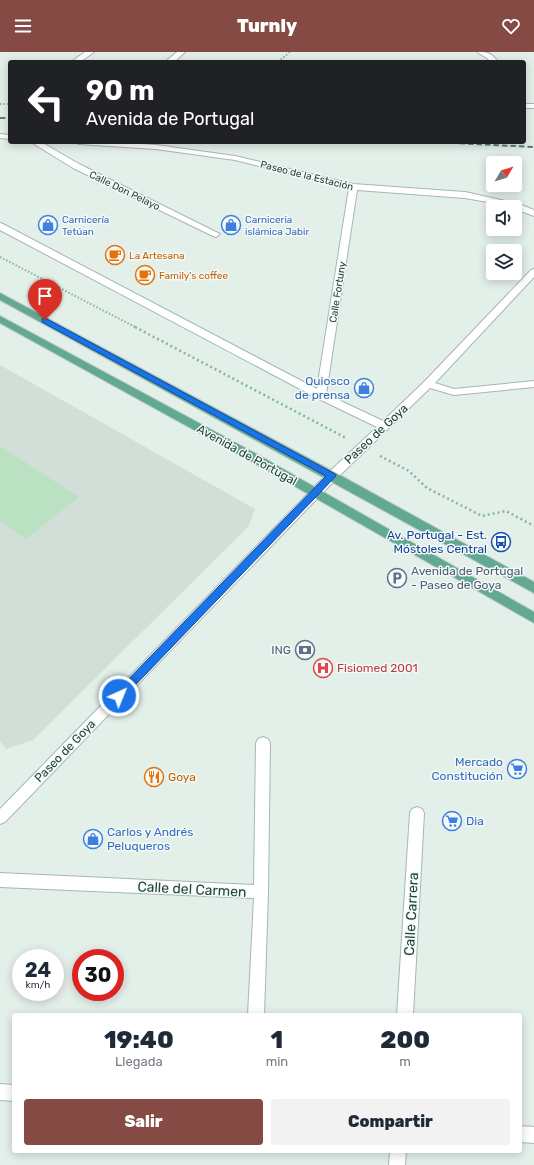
<!DOCTYPE html>
<html lang="es">
<head>
<meta charset="utf-8">
<style>
  body { margin:0; font-family:Rubik,sans-serif; background:#f2f2f3; color:#1f2937; height:100vh; display:flex; flex-direction:column; font-size:15px; white-space:nowrap }
  * { box-sizing:border-box; margin:0 }
  p { font-size:13px; color:#747a83 }
  .icon { flex:none; width:22px; height:22px; fill:none; stroke:currentColor; stroke-width:2; stroke-linecap:round; stroke-linejoin:round }
  .map { position:relative; flex:1; overflow:hidden }
  .drawer { position:absolute; left:12px; top:961px; width:510px; height:140px; display:flex; flex-direction:column; background:#fff; border-radius:4px; box-shadow:0 2px 10px #0003 }
  .drawer>* { flex:none }
  .top-card { position:absolute; left:8px; top:8px; width:518px; height:84px; border-radius:4px; box-shadow:0 2px 10px #0003; background:#202124; color:#fff; overflow:hidden }
  .needle { width:26px; rotate:52deg }
  .fabs { position:absolute; left:486px; top:104px; display:grid; gap:8px }
  .fabs a { display:grid; place-items:center; width:36px; height:36px; border-radius:4px; background:#fff; box-shadow:0 2px 10px #0003; font-size:20px }
  .speed { position:absolute; left:12px; top:897px; display:flex; gap:8px; font-size:20px; font-weight:700; text-align:center }
  .speed>* { display:grid; place-content:center; width:52px; height:52px; border-radius:50%; background:#fff; box-shadow:0 2px 10px #0003; line-height:1 }
  .speed small { font-size:10px; font-weight:400 }
  .speed .limit { border:6px solid #d22; background:#fff; color:#111 }
  .pin { position:absolute; display:grid; place-items:center; width:34px; height:34px; color:#fff; margin:-41px -17px; border-radius:50% 50% 50% 0; rotate:-45deg; box-shadow:0 0 4px #0007 }
  .pin .icon { rotate:45deg }
  .me { position:absolute; width:44px; margin:-22px; rotate:44deg; stroke-linejoin:round; filter:drop-shadow(0 0 3px #0008) }
  .turn { display:flex; align-items:center; gap:14px; height:84px; padding:0 12px; font-size:18px }
  .turn .icon { width:52px; height:52px; stroke-width:2.5 }
  .turn b { display:block; font-size:28px; line-height:34px }
  .eta { display:flex; justify-content:space-evenly; align-items:center; height:68px; text-align:center }
  .eta b { font-size:24px; font-weight:800; line-height:28px }
  .cta { display:flex; gap:8px; margin-top:auto; padding:8px 12px }
  .cta a { flex:1; height:46px; border-radius:4px; background:#844a43; color:#fff; font-size:16px; font-weight:800; line-height:46px; text-align:center }
  .cta a+a { background:#f2f2f3; color:#1f2937 }
  header { display:flex; justify-content:space-between; align-items:center; height:52px; padding:0 12px; background:#844a43; color:#fff; font-size:18px; font-weight:800 }
  .map>svg:first-child { display:block }
  .built { fill:#d1dfd8 }
  .green { fill:#bae2c2 }
  .lines { fill:none; stroke-linecap:round; stroke-linejoin:round }
  .lane-casing { stroke:#a5b8b0; stroke-width:2 }
  .street-casing { stroke:#a5b8b0; stroke-width:2 }
  .primary-casing { stroke:#c1cac7; stroke-width:2 }
  .path-far1 { stroke:#80b6a2; stroke-width:2; stroke-dasharray:1.5 2; stroke-linecap:butt }
  .path { stroke:#80b6a2; stroke-width:2.5; stroke-dasharray:2 3; stroke-linecap:butt }
  .lane { fill:#fff; fill-rule:evenodd }
  .street { fill:#fff; fill-rule:evenodd }
  .primary { fill:#62a993; fill-rule:evenodd }
  .rail { stroke:#5b7e73; stroke-width:2; stroke-dasharray:5.5 3; stroke-linecap:butt }
  .route { fill:#1a73e8; stroke:#114b97 }
  .labels { text-anchor:middle; stroke-width:3; stroke-linejoin:round; paint-order:stroke }
  .far-street-label { font-size:10px; fill:#204337; stroke:#f4faf7 }
  .far-shop-label { font-size:10px; fill:#366cbe; stroke:#f4faf7; text-anchor:start }
  .far-food-label { font-size:10px; fill:#c56008; stroke:#f4faf7; text-anchor:start }
  .shop-label { font-size:12px; fill:#366cbe; stroke:#f4faf7; text-anchor:end }
  .street-label { font-size:12px; fill:#204337; stroke:#f4faf7 }
  .transit-label { font-size:12px; fill:#164399; stroke:#f4faf7; text-anchor:end }
  .service-label { font-size:12px; fill:#4e5e75; stroke:#f4faf7; text-anchor:start }
  .health-label { font-size:12px; fill:#be3a42; stroke:#f4faf7; text-anchor:start }
  .food-label { font-size:12px; fill:#c56008; stroke:#f4faf7; text-anchor:start }
  .near-street-label { font-size:14px; fill:#204337; stroke:#f4faf7 }
</style>
</head>
<body>
<header><svg class="icon" aria-label="menu" viewBox="0 0 24 24"><path d="M4 6h16M4 12h16M4 18h16"/></svg>Turnly<svg class="icon" aria-label="heart" viewBox="0 0 24 24"><path d="M12 20l-8-8c-3-5 5-10 8-4 3-6 11-1 8 4z"/></svg></header>
<div class="map">
<svg width="534" height="1113" viewBox="0 0 534 1113">
  <rect width="100%" height="100%" fill="#e3efe9"/>
  <!-- built -->
  <path class="built" d="M0,313L255,457L249,474L33,688L6,697L0,689Z"/>
  <!-- green -->
  <path class="green" d="M0,394L79,445L26,487L0,469Z"/>
  <g class="lines">
    <defs>
      <path id="lane" d="M31,90H41L79,112L220,182L216,185L213,184L73,116Z"/>
      <path id="street" d="M85,0H94L80,10H71Z
        M177,0H185L174,10H165Z
        M477,0C488,0 492,1 498,10H490L487,6Z
        M524,52H534V56H524Z
        M0,82L10,83V87L0,86Z
        M75,90H117L156,93L235,104L353,132L465,140L519,152L534,158V164L515,157V155L465,146L357,138L326,342L383,369L424,330L531,218L534,217V225L435,331L454,337L534,329V335L454,343L430,336L336,427L5,770L0,772V757L328,421L377,375L317,346L0,178V171L3,172L317,337L349,136L235,108L156,97L79,92Z
        M263,685L268,687L270,691L268,840L264,963H248L254,846L0,835V821L254,833L256,691L258,687Z
        M417,755L422,757L424,761L413,963H397L410,761L412,757Z
        M0,1032L14,1033V1049L0,1048Z
        M520,1074L534,1075V1091L520,1090Z
        M390,1099H406L405,1113H389Z"/>
      <path id="primary" d="M0,241L336,421L534,530V541L0,248Z
        M0,264L262,405L534,560V571L254,411L0,271Z"/>
    </defs>
    <!-- lane casing -->
    <use href="#lane" class="lane-casing"/>
    <!-- street casing -->
    <use href="#street" class="street-casing"/>
    <!-- primary casing -->
    <use href="#primary" class="primary-casing"/>
    <!-- path-far1 -->
    <path class="path-far1" d="M278,10L290,0
      M0,52H10
      M0,205L137,276"/>
    <!-- path -->
    <path class="path" d="M135,275L346,386
      M380,404L409,419L427,436L482,464L506,459L534,474"/>
    <!-- lane -->
    <use href="#lane" class="lane"/>
    <!-- street -->
    <use href="#street" class="street"/>
    <!-- primary -->
    <use href="#primary" class="primary"/>
    <!-- rail -->
    <path class="rail" d="M0,66H10
      M434,90L534,95"/>
  </g>
  <!-- route -->
  <path class="route" d="M45,266L335,422L336,424L122,647H115L114,644L115,641L326,424L42,270V267Z"/>
  <!-- icons -->
  <defs>
    <symbol id="shop-ring" viewBox="-11 -11 22 22"><circle r="9.5" fill="#f4faf7" stroke="#3f7fe0" stroke-width="1.5"/><path d="M-5-2.5h2.3a2.7 3.5 0 0 1 5.4 0H5L5.5 6h-11ZM-1.5-2.5h3a1.5 2.3 0 0 0-3 0Z" fill="#3f7fe0"/></symbol>
    <symbol id="cafe-ring" viewBox="-11 -11 22 22"><circle r="9.5" fill="#f4faf7" stroke="#e8710a" stroke-width="1.5"/><path d="M-5.5-4.5H6V0H3Q3 3.5 0 3.5H-2.5Q-5.5 3.5-5.5 0ZM3-3.2v2h1.7v-2ZM-6 4.5H4V6H-6Z" fill="#e8710a"/></symbol>
    <symbol id="bus-ring" viewBox="-11 -11 22 22"><circle r="9.5" fill="#f4faf7" stroke="#1a4fb4" stroke-width="1.5"/><path d="M-5-6H5V4H4V6H2V4H-2V6H-4V4H-5ZM-3.5-4V0h7V-4ZM-3.5 1.2v1.5H-2V1.2ZM2 1.2v1.5H3.5V1.2Z" fill="#1a4fb4"/></symbol>
    <symbol id="parking-ring" viewBox="-11 -11 22 22"><circle r="9.5" fill="#f4faf7" stroke="#5c6f8a" stroke-width="1.5"/><path d="M-3.5-5.5H1a3.5 3.5 0 0 1 0 7H-1V5.5H-3.5ZM-1-3.4V-.6H.8a1.4 1.4 0 0 0 0-2.8Z" fill="#5c6f8a"/></symbol>
    <symbol id="bank-ring" viewBox="-11 -11 22 22"><circle r="9.5" fill="#f4faf7" stroke="#5c6f8a" stroke-width="1.5"/><path d="M-6-4H6V4H-6ZM0-2.3a2.3 2.3 0 1 0 0 4.6a2.3 2.3 0 1 0 0-4.6Z" fill="#5c6f8a"/></symbol>
    <symbol id="hospital-ring" viewBox="-11 -11 22 22"><circle r="9.5" fill="#f4faf7" stroke="#e0444e" stroke-width="1.5"/><path d="M-5-5h3v3.5h4V-5h3V5h-3V1.5h-4V5h-3Z" fill="#e0444e"/></symbol>
    <symbol id="supermarket-ring" viewBox="-11 -11 22 22"><circle r="9.5" fill="#f4faf7" stroke="#3f7fe0" stroke-width="1.5"/><path d="M-6-5.5h2.5l.6 2H6L4.5 2H-2.5L-4.4-4H-6ZM-1.5 3.2a1.3 1.3 0 1 0 .1 0ZM3 3.2a1.3 1.3 0 1 0 .1 0Z" fill="#3f7fe0"/></symbol>
    <symbol id="restaurant-ring" viewBox="-11 -11 22 22"><circle r="9.5" fill="#f4faf7" stroke="#e8710a" stroke-width="1.5"/><path d="M-5-6h1v4h1v-4h1v4h1v-4h1v5L-1.5 .5V6h-2V.5L-5-1ZM5-6V6H3V1.5H1.5Q1.5-4 5-6Z" fill="#e8710a"/></symbol>
  </defs>
  <g fill-rule="evenodd">
    <use href="#shop-ring" x="37" y="162" width="22" height="22"/>
    <use href="#shop-ring" x="220" y="162" width="22" height="22"/>
    <use href="#cafe-ring" x="104" y="192" width="22" height="22"/>
    <use href="#cafe-ring" x="134" y="212" width="22" height="22"/>
    <use href="#shop-ring" x="353" y="325" width="22" height="22"/>
    <use href="#bus-ring" x="490" y="479" width="22" height="22"/>
    <use href="#parking-ring" x="386" y="515" width="22" height="22"/>
    <use href="#bank-ring" x="294" y="587" width="22" height="22"/>
    <use href="#hospital-ring" x="312" y="605" width="22" height="22"/>
    <use href="#supermarket-ring" x="506" y="706" width="22" height="22"/>
    <use href="#restaurant-ring" x="143" y="714" width="22" height="22"/>
    <use href="#supermarket-ring" x="441" y="758" width="22" height="22"/>
    <use href="#shop-ring" x="82" y="776" width="22" height="22"/>
  </g>
  <g class="labels">
    <!-- far-street labels -->
    <g class="far-street-label">
      <text transform="translate(307 123) rotate(14)" y="4">Paseo de la Estación</text>
      <text transform="translate(125 138) rotate(26)" y="4">Calle Don Pelayo</text>
      <text transform="translate(337 240) rotate(-81)" y="4">Calle Fortuny</text>
    </g>
    <!-- far-shop labels -->
    <g class="far-shop-label">
      <text x="62" y="171">Carnicería<tspan x="62" dy="12">Tetúan</tspan></text>
      <text x="245" y="171">Carniceria<tspan x="245" dy="12">islámica Jabir</tspan></text>
    </g>
    <!-- far-food labels -->
    <g class="far-food-label">
      <text x="129" y="207">La Artesana</text>
      <text x="159" y="227">Family's coffee</text>
    </g>
    <!-- shop labels -->
    <g class="shop-label">
      <text x="350" y="333">Quiosco<tspan x="350" dy="14">de prensa</tspan></text>
      <text x="503" y="714">Mercado<tspan x="503" dy="14">Constitución</tspan></text>
      <text x="466" y="773" text-anchor="start">Dia</text>
      <text x="107" y="784" text-anchor="start">Carlos y Andrés<tspan x="107" dy="14">Peluqueros</tspan></text>
    </g>
    <!-- street labels -->
    <g class="street-label">
      <text transform="translate(376 382) rotate(-43)" y="4">Paseo de Goya</text>
      <text transform="translate(247 403) rotate(29)" y="4">Avenida de Portugal</text>
      <text transform="translate(65 699) rotate(-46)" y="4">Paseo de Goya</text>
    </g>
    <!-- transit labels -->
    <g class="transit-label">
      <text x="487" y="487">Av. Portugal - Est.<tspan x="487" dy="14">Móstoles Central</tspan></text>
    </g>
    <!-- service labels -->
    <g class="service-label">
      <text x="411" y="523">Avenida de Portugal<tspan x="411" dy="14">- Paseo de Goya</tspan></text>
      <text x="291" y="602" text-anchor="end">ING</text>
    </g>
    <!-- health labels -->
    <g class="health-label">
      <text x="337" y="620">Fisiomed 2001</text>
    </g>
    <!-- food labels -->
    <g class="food-label">
      <text x="168" y="729">Goya</text>
    </g>
    <!-- near-street labels -->
    <g class="near-street-label">
      <text transform="translate(192 837) rotate(3)" y="5">Calle del Carmen</text>
      <text transform="translate(411 862) rotate(-87)" y="5">Calle Carrera</text>
    </g>
  </g>
</svg>
<div class="fabs">
<a><svg class="needle" viewBox="-14 -14 28 28"><path d="M0-13l5 13h-10z" fill="#e53935"/><path d="M0 13l5-13h-10z" fill="#747a83"/></svg></a>
<a><svg class="icon" aria-label="sound" viewBox="0 0 24 24"><path d="M4 9h4l5-4v14l-5-4H4zM17 9q2 3 0 6"/></svg></a>
<a><svg class="icon" aria-label="layers" viewBox="0 0 24 24"><path d="M12 4l9 5-9 5-9-5zM3 14l9 5 9-5"/></svg></a>
</div>
<div class="speed"><div>24<small>km/h</small></div><div class="limit">30</div></div>
<div class="pin" style="left:45px;top:268px;background:#d93025"><svg class="icon" aria-label="arrive" viewBox="0 0 24 24"><path d="M6 21V4h12l-3 4 3 4H6"/></svg></div>
<svg class="me" style="left:119px;top:644px" viewBox="-20 -20 40 40"><circle r="17" fill="#1a73e8" stroke="#fff" stroke-width="3"/><path d="M0-11L8 9 0 5-8 9z" fill="#fff"/></svg>
<div class="top-card">
<div class="turn"><svg class="icon" aria-label="left" viewBox="0 0 24 24"><path d="M17 20v-9H6M10 6l-5 5 5 5"/></svg><div><b>90 m</b>Avenida de Portugal</div></div>
</div>
<section class="drawer">
<div class="eta">
<div><b>19:40</b><p>Llegada</p></div>
<div><b>1</b><p>min</p></div>
<div><b>200</b><p>m</p></div>
</div>
<div class="cta"><a>Salir</a><a>Compartir</a></div>
</section>
</div>
</body>
</html>
